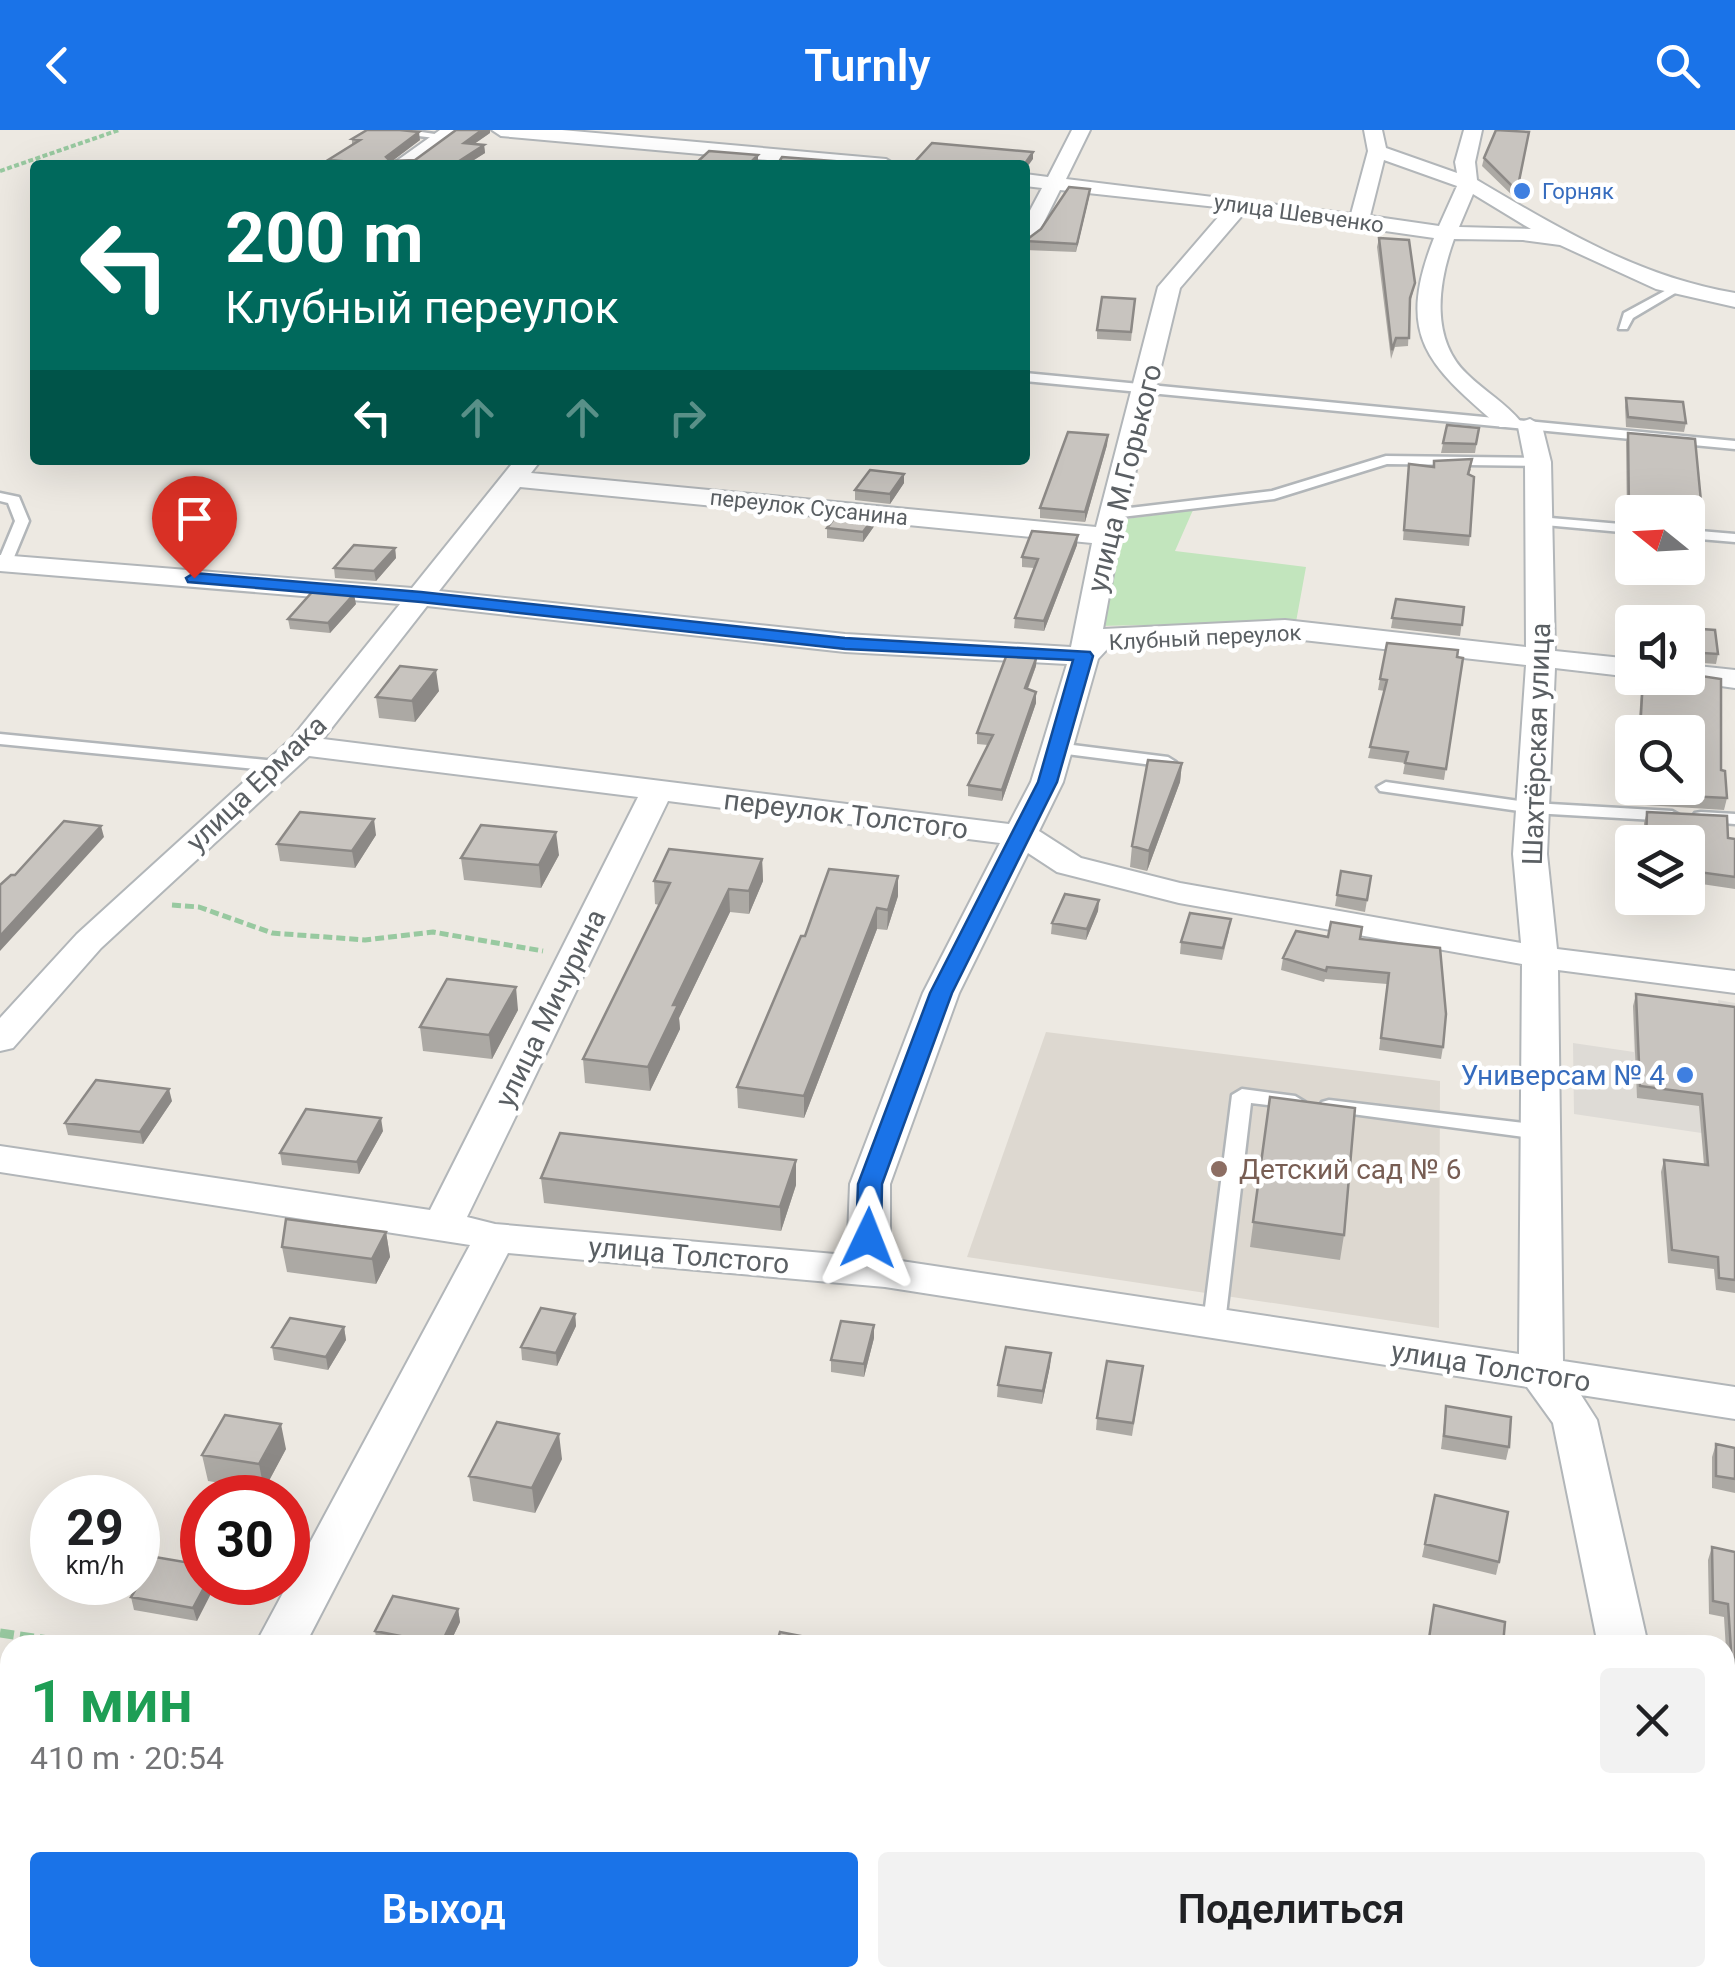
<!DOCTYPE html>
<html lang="ru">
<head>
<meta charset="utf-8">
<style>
  body { margin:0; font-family:Roboto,sans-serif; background:#f2f2f2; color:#202124; height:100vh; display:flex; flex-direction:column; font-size:38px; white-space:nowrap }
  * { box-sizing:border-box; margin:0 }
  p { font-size:32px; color:#757577 }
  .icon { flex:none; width:55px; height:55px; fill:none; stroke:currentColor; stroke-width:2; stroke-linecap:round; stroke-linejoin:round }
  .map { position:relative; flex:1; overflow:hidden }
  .details { position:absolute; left:0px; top:1505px; width:1735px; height:352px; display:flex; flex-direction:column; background:#fff; border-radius:30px 30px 0 0; box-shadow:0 10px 40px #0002 }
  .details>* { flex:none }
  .top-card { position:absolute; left:30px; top:30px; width:1000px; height:305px; border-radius:10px; box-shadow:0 10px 40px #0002; background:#00695c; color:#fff; overflow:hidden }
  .needle { width:65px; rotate:288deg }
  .tools { position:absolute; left:1615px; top:365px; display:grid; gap:20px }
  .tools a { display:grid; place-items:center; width:90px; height:90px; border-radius:10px; background:#fff; box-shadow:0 10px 40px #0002; font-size:50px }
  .speed { position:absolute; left:30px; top:1345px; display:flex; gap:20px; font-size:50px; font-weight:700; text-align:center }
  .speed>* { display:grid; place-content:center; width:130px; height:130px; border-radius:50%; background:#fff; box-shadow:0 10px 40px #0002; line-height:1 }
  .speed small { font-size:25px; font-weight:400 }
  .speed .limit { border:15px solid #d22; background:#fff; color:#111 }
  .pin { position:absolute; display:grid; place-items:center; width:85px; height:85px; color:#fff; margin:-102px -42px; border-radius:50% 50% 50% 0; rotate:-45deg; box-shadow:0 0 10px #0007 }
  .pin .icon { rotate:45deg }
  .me { position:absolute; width:110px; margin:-55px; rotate:2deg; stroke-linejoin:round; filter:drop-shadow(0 0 8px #0008) }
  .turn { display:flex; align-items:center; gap:35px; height:210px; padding:0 30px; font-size:45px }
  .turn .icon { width:130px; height:130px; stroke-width:2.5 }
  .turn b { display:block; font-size:70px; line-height:85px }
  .lanes { display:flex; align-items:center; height:95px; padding:0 30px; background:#0003; justify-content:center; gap:50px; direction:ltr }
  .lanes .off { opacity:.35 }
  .round { display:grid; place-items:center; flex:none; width:105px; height:105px; border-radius:10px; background:#f2f2f2 }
  .summary { display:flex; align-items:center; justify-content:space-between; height:170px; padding:0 30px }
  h1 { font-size:60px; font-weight:600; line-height:75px; color:#1e9e55 }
  .cta { display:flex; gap:20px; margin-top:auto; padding:20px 30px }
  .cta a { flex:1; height:115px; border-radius:10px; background:#1a73e8; color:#fff; font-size:40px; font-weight:600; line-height:115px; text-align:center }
  .cta a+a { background:#f2f2f2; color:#202124 }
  header { display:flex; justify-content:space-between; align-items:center; height:130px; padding:0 30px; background:#1a73e8; color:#fff; font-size:45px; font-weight:600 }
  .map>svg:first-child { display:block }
  .industrial { fill:#dedbd6 }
  .education { fill:#ddd8d0 }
  .green { fill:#c2e5bd }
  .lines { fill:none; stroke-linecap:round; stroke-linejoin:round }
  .lane-casing { stroke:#b2b6b9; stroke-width:5 }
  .street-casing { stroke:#b2b6b9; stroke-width:4 }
  .path-far2 { stroke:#98c9a0; stroke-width:4; stroke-dasharray:5 2.5; stroke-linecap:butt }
  .path-far1 { stroke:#98c9a0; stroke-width:5; stroke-dasharray:9 4; stroke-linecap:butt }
  .path { stroke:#98c9a0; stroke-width:9; stroke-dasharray:14 6; stroke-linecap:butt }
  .lane { fill:#fff; fill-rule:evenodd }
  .street { fill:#fff; fill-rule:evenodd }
  .wall { fill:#aca9a4 }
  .shaded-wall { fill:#8c8986 }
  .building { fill:#c8c4bf; stroke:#8c8986; stroke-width:2.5 }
  .route { fill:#1a73e8; stroke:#114b97; stroke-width:2.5 }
  .shop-dot { fill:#3f7fe0; stroke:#fff; stroke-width:4 }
  .education-dot { fill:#8d6e63; stroke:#fff; stroke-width:4 }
  .labels { text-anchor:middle; stroke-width:9; stroke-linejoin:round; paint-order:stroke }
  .far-shop-label { font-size:22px; fill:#366cbe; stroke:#fff; text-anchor:start }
  .far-street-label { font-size:22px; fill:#5a5f63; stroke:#fff }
  .street-label { font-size:28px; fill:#5a5f63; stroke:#fff }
  .shop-label { font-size:28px; fill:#366cbe; stroke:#fff; text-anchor:end }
  .education-label { font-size:28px; fill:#785e54; stroke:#fff; text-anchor:start }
</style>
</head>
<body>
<header><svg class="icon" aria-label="back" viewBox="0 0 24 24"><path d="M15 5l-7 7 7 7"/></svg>Turnly<svg class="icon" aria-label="search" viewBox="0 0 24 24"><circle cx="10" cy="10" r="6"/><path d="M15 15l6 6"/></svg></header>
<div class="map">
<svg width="1735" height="1856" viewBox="0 0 1735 1856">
  <rect width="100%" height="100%" fill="#ede9e2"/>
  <!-- industrial -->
  <path class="industrial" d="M1718,870L1735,873V1008L1574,984L1573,913L1634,922L1633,876L1720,886Z"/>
  <!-- education -->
  <path class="education" d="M1046,902L1440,951L1439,1198L967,1127Z"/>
  <!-- green -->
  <path class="green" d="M1193,380L1175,421L1306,437L1296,492L1098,496L1112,404L1126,389Z"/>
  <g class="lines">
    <defs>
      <path id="lane" d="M370,0H408L448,6L443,9Z
        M1672,157L1682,159L1633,188L1627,199H1619L1624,183Z
        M1025,243L1735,311V319L1025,251Z
        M1386,326L1538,328L1545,332L1538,336L1387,334L1274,369L1113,388L1106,384L1113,380L1272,361Z
        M0,363L19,367L29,391L12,432L5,436L0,435V427L15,391L8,373L0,371Z
        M1539,387L1632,395V403L1534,394V388Z
        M1688,400L1735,404V412L1688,408Z
        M0,604L276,631L284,636L276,641L0,614Z
        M1057,613L1168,627L1176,632L1168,637L1051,622V614Z
        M1386,652L1533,673L1672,681L1681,686L1672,691L1533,683L1380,661L1377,657Z
        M1701,682L1735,684V694L1695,691L1692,687L1695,683Z
        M1242,959L1295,966L1305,972L1295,978L1251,973L1225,1193L1222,1199H1206L1203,1193L1232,965Z
        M1329,970L1540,995L1550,1002L1540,1009L1322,980L1319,976L1322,972Z"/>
      <path id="street" d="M440,0H461L414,35H391Z
        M492,0H562L886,29L896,35H823L501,6Z
        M1072,0H1090L1066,49L1351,84L1368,21L1364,0H1382L1386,18L1457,43L1455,32L1464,0H1482L1475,32L1477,50C1560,99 1639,147 1735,163V177L1656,159L1560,115L1523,110L1454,109C1438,153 1430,209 1467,244C1484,261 1506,273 1521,292L1530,289L1542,296L1551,332L1555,521L1632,529V547L1555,538L1547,724L1557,819L1735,841V863L1558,840L1563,1231L1735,1257V1289L1581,1265L1597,1290L1648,1515H1598L1553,1293L1527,1257L885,1157L508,1123L305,1515H255L470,1115L0,1042V1016L430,1080L638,667L309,626L101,818L13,918L0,921V888L77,804L291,609L400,474L0,441V425L412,458L515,330H541L531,343L1096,397L1158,157L1226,78L1060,60L1037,106L1025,112V90L1042,58L1025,56V44L1048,47ZM1384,30L1457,56L1439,96L1370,86ZM1473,64L1524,95L1531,99L1459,97ZM1246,81L1434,108C1395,207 1428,235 1500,297H1518L1525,332L1526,517L1285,490L1103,499L1120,406L1180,158ZM520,357L1092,413L1071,517L845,504L439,461ZM427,476L845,522L1067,534L1031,652L1009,694L323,609ZM1285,508L1526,535L1513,724L1521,813L1180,753L1081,728L1039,701L1063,652L1098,529L1110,516ZM668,671L1000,713L923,863L850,1054L848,1107L857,1126L495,1094L467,1087ZM1028,723L1057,742L1179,773L1522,834L1519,1224L901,1131L890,1107V1054L959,863Z
        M1688,535L1735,540V558L1678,550L1676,548H1688Z
        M1725,1806L1735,1808V1856H1664L1663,1848H1725Z
        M89,1848H145L142,1856H85Z
        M1351,1848H1407V1856H1351Z"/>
    </defs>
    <!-- lane casing -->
    <use href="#lane" class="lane-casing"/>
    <!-- street casing -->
    <use href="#street" class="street-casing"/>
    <!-- path-far2 -->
    <path class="path-far2" d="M0,41L119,0"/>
    <!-- path-far1 -->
    <path class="path-far1" d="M172,775L199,777L272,803L365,810L433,802L543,821"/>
    <!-- path -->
    <path class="path" d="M0,1503L82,1515"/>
    <!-- lane -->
    <use href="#lane" class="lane"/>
    <!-- street -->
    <use href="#street" class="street"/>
  </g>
  <!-- wall -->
  <path class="wall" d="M1529,2L1516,69L1482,36L1484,28Z
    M490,3L474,14L484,15L485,23L466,35H328V30L352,15V9L420,10L392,31L415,30Z
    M1090,59L1076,122L1025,120V111Z
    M1379,108L1415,153L1410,174L1408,216L1395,217L1391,229L1377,117Z
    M1135,169L1131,211L1097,209V200Z
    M1626,268L1686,293L1684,302L1626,297L1625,277Z
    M1447,295L1479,298L1475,323H1441Z
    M1628,303L1702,382L1699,392L1688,397V382H1632V393L1627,391L1626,312Z
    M1108,305L1107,315L1085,392L1040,388V378Z
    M1471,339L1469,345L1470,406L1469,416L1403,410L1408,344Z
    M904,344V353L890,374L855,370V360Z
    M875,386V395L863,412L827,408V398Z
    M1630,396H1632V434H1630L1628,406Z
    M1688,398L1703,430L1701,440L1670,438H1688Z
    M1077,415L1044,501L1014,498L1015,488L1034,438L1022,437V427Z
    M395,418L396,428L376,451L335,448L334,438Z
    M1396,469L1464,477L1460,506L1391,498Z
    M356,474L330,503L290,499L288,489Z
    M1688,498L1718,524L1716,534L1688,532Z
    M1457,527L1463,528L1444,650L1403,644L1405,633L1368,628L1385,561L1378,560L1380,549Z
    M1036,536L1028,559L1036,573L1002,671L968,666V655L988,615L977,614V603Z
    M1642,548H1688L1721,640L1727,668L1724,680L1645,675V665L1637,664V658H1688V602H1638Z
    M439,561L415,592L379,588L376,567Z
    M1182,633L1180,652L1147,741L1130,737L1132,716Z
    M1647,682L1735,709V759L1688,752V712H1644V693Z
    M376,705L355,738L280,731L277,714Z
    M559,725L541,758L464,750L461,728Z
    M762,729L763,751L749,784L730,782L679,888L680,899L650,961L585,953L583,929L659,775L655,774L654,751Z
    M1341,741L1371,746L1365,782L1335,776Z
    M898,746V766L887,800L877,799L804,988L738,978L737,957L805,806Z
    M1099,770L1098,781L1086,810L1051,804L1052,793Z
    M1229,801L1222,830L1180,824L1181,812Z
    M1328,807L1440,818L1443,917L1441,929L1379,920L1387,854L1325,849L1324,852L1281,840L1283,828Z
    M1636,864L1735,877V1163L1716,1160L1714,1139L1668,1133L1661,1042L1664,1030L1704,1035L1699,976L1637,968L1633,876Z
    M518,880L492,929L423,921L420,897Z
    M1270,967L1344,1105L1340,1130L1250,1117Z
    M172,971L143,1014L68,1005L65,993Z
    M383,1001L359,1044L282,1035L280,1023Z
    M541,1048L796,1055L781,1101L544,1073Z
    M386,1102L390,1127L376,1154L287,1142L282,1117Z
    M575,1184L576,1196L557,1236L522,1230L521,1217Z
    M344,1197L346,1210L328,1240L274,1230L272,1217Z
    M874,1208L864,1247L831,1242V1230Z
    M1051,1223L1050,1236L1042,1274L997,1267L998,1255Z
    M1143,1236L1132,1306L1096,1300L1097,1288Z
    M1446,1276L1509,1317L1506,1330L1441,1319Z
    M1716,1314L1735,1318V1363L1712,1358V1327Z
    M286,1319L264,1360L208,1351L202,1325Z
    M562,1329L535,1383L473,1371L469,1346Z
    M1435,1365L1499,1432L1496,1445L1422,1427Z
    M1712,1417L1735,1422V1601H1731L1724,1487L1709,1484L1708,1430Z
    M202,1435L197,1491L134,1480L131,1467Z
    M458,1479L460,1492L449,1515L377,1514L375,1501Z
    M1208,1848H1265L1264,1856H1246Z"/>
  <!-- shaded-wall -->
  <path class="shaded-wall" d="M482,0H490V3L464,21V13Z
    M419,2L420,10L387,35L386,27Z
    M484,15L485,23L466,35H453Z
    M1033,22V29L1025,40V35H1024Z
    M758,25V33L756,35H748Z
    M1090,59L1089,67L1076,122L1077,114Z
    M1108,305L1107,315L1085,392V382Z
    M904,344V353L890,374V364Z
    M1702,382L1699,392L1688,397V387Z
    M875,386V395L863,412V402Z
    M1078,405L1077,415L1044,501V491Z
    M395,418L396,428L376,451L374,441Z
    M354,464L356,474L330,503L328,493Z
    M1037,526L1036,536L1024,568L1025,558Z
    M436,540L439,561L415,592L412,571Z
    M1036,562V573L1002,671V660Z
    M1182,633L1180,652L1147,741L1149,721Z
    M374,689L376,705L355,738L352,721Z
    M101,696L104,707L0,821V806Z
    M556,702L559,725L541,758L539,735Z
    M762,729L763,751L749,784V761Z
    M898,746V766L887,800L888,780Z
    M729,759L730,782L679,888L680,899L650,961L648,937L673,875Z
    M1099,770L1098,781L1086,810L1087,799Z
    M877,778V799L804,988V966Z
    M516,857L518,880L492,929L489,905Z
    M169,959L172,971L143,1014L140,1002Z
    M381,988L383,1001L359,1044L357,1032Z
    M796,1030V1055L781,1101L780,1077Z
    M386,1102L390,1127L376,1154L372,1129Z
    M575,1184L576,1196L557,1236L556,1223Z
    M874,1195V1208L864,1247V1234Z
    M344,1197L346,1210L328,1240L326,1227Z
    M1051,1223L1050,1236L1042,1274L1043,1261Z
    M281,1294L286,1319L264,1360L259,1334Z
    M559,1304L562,1329L535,1383L532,1358Z
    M207,1452H217L197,1491L193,1478Z
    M458,1479L460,1492L449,1515H442Z
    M4,1810L10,1825V1842L3,1856H0V1818Z"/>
  <!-- building -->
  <path class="building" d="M367,0H400L419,2L386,27L390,31L415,30L456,0H482L464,13L484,15L453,35H334L340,31L328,30L360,10L352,9Z
    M1496,0L1529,2L1517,61L1484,28Z
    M932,13L1033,22L1024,35H912Z
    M709,21L758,25L748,35H694Z
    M782,27L834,31L830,35H777Z
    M1069,57L1090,59L1077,114L1025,111L1041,99Z
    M1379,108L1409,110L1415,153L1410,168L1409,208H1396L1392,220Z
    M1102,167L1135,169L1131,202L1097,200Z
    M1626,268L1683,272L1686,293L1628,287Z
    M1447,295L1479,298L1476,314L1443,313Z
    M1068,302L1108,305L1085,382L1040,378Z
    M1628,303L1695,309L1702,382L1688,389V382L1632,383L1629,381Z
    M1472,329L1468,344L1474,347L1470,406L1404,400L1409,334L1434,337V331Z
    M870,340L904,344L890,364L855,360Z
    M839,382L875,386L863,402L827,398Z
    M1630,396H1632V424Z
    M1688,398L1699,403L1703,430L1688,429Z
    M1032,401L1078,405L1044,491L1015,488L1038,429L1022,427Z
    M354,415L395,418L374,441L334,438Z
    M313,461L354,464L328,493L288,489Z
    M1396,469L1464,477L1462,495L1392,488Z
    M1688,498L1715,500L1718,524L1688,522V526Z
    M1387,513L1458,520L1457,527L1463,528L1446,639L1405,633L1408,622L1370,617L1387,550L1380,549Z
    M1007,524L1037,526L1025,558L1036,562L1002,660L968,655L993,605L977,603Z
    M400,536L436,540L412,571L376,567Z
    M1688,544L1721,549V640L1725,641L1727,668L1647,664L1648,658H1688V602H1640L1643,548H1688Z
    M1148,630L1182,633L1149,721L1132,716Z
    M300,682L374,689L352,721L277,714Z
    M1647,682L1727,686L1728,708L1735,709V747L1691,741V722L1688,721V712H1646Z
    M64,691L101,696L0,806V755L11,745H15Z
    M481,695L556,702L539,735L461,728Z
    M669,719L762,729L749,761L729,759L673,875H678L648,937L583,929L670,753L654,751Z
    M829,739L898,746L888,780L877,778L804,966L737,957L801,806H805Z
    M1341,741L1371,746L1367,770L1337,765Z
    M1065,764L1099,770L1087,799L1052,793Z
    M1190,783L1231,789L1223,818L1181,812Z
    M1331,792L1362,797L1360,809L1440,818L1446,884L1443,917L1381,908L1389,843L1327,837L1326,841L1283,828L1296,801L1328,807Z
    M447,849L516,857L489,905L420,897Z
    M1636,864L1735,877V1150L1719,1148L1718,1127L1672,1120L1664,1030L1708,1035L1702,964L1640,956Z
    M96,950L169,959L140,1002L65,993Z
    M1270,967L1355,978L1344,1105L1253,1092Z
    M306,979L381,988L357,1032L280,1023Z
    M560,1003L796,1030L780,1077L541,1048Z
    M286,1089L386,1102L372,1129L282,1117Z
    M541,1178L575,1184L556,1223L521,1217Z
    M290,1188L344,1197L326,1227L272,1217Z
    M841,1191L874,1195L864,1234L831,1230Z
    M1006,1217L1051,1223L1043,1261L998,1255Z
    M1107,1231L1143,1236L1133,1293L1097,1288Z
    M1446,1276L1511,1287L1509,1317L1444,1306Z
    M225,1285L281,1294L259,1334L202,1325Z
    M497,1292L559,1304L532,1358L469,1346Z
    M1716,1314L1735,1318V1349L1716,1346Z
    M1435,1365L1508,1382L1499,1432L1425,1414Z
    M1712,1417L1735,1422V1581L1728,1474L1713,1471Z
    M155,1427L202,1435V1452H207L193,1478L131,1467Z
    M393,1466L458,1479L441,1514L375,1501Z
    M1434,1475L1505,1492L1503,1515H1428Z
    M780,1502L847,1515H776Z
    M1543,1848H1636V1856H1543Z
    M223,1851L246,1856H220Z"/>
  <!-- route -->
  <path class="route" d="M194,443L421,462L845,508L1090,522L1093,526L1057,652L952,863L882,1054L881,1108L877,1113H860L856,1108L858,1054L930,863L1038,652L1073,530L845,519L421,472L188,452L186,448Z"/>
  <!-- markers -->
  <g class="shop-dot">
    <circle cx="1522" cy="61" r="10"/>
    <circle cx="1685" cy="945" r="10"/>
  </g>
  <circle class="education-dot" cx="1219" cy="1039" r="10"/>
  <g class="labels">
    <!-- far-shop labels -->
    <g class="far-shop-label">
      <text x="1542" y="69">Горняк</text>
    </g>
    <!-- far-street labels -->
    <g class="far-street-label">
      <text transform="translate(1299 83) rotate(8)" y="8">улица Шевченко</text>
      <text transform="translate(809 377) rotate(6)" y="8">переулок Сусанина</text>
      <text transform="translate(1205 507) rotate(-3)" y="8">Клубный переулок</text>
    </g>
    <!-- street labels -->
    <g class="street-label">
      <text transform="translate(1124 348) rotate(-76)" y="10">улица М.Горького</text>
      <text transform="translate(1536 614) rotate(-88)" y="10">Шахтёрская улица</text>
      <text transform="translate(256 653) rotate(-44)" y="10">улица Ермака</text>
      <text transform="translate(846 684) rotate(7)" y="10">переулок Толстого</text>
      <text transform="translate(550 878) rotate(-64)" y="10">улица Мичурина</text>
      <text transform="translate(689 1125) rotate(5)" y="10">улица Толстого</text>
      <text transform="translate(1491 1236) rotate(9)" y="10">улица Толстого</text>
    </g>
    <!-- shop labels -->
    <g class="shop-label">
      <text x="1665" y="955">Универсам № 4</text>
    </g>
    <!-- education labels -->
    <g class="education-label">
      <text x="1239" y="1049">Детский сад № 6</text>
    </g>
  </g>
</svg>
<div class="tools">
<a><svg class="needle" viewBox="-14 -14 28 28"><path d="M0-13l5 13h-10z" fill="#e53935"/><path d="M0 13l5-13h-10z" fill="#757577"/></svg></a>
<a><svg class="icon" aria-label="sound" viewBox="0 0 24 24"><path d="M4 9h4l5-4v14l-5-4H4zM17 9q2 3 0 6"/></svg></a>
<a><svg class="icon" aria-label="search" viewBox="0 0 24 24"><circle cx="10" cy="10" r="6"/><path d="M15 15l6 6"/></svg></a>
<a><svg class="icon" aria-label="layers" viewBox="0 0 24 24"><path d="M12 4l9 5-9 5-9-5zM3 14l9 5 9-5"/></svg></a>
</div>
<div class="speed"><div>29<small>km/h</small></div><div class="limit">30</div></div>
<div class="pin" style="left:194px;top:448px;background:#d93025"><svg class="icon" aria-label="arrive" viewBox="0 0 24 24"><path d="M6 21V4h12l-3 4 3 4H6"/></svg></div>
<svg class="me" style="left:868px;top:1108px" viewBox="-20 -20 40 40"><path d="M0-17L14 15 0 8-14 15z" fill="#1a73e8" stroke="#fff" stroke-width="4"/></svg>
<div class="top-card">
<div class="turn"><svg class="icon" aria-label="left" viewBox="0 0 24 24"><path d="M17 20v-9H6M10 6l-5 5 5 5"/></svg><div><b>200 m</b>Клубный переулок</div></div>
<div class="lanes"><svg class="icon" aria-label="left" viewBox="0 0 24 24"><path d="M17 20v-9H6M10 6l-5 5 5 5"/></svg><svg class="icon off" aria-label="ahead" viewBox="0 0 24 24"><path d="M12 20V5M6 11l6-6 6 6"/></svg><svg class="icon off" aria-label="ahead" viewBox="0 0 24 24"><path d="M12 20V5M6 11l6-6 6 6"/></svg><svg class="icon off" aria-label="right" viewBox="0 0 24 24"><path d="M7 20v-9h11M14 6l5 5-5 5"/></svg></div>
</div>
<section class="details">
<div class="summary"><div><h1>1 мин</h1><p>410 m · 20:54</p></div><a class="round"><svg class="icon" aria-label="close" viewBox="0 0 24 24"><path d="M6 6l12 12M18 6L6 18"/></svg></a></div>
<div class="cta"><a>Выход</a><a>Поделиться</a></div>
</section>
</div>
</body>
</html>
